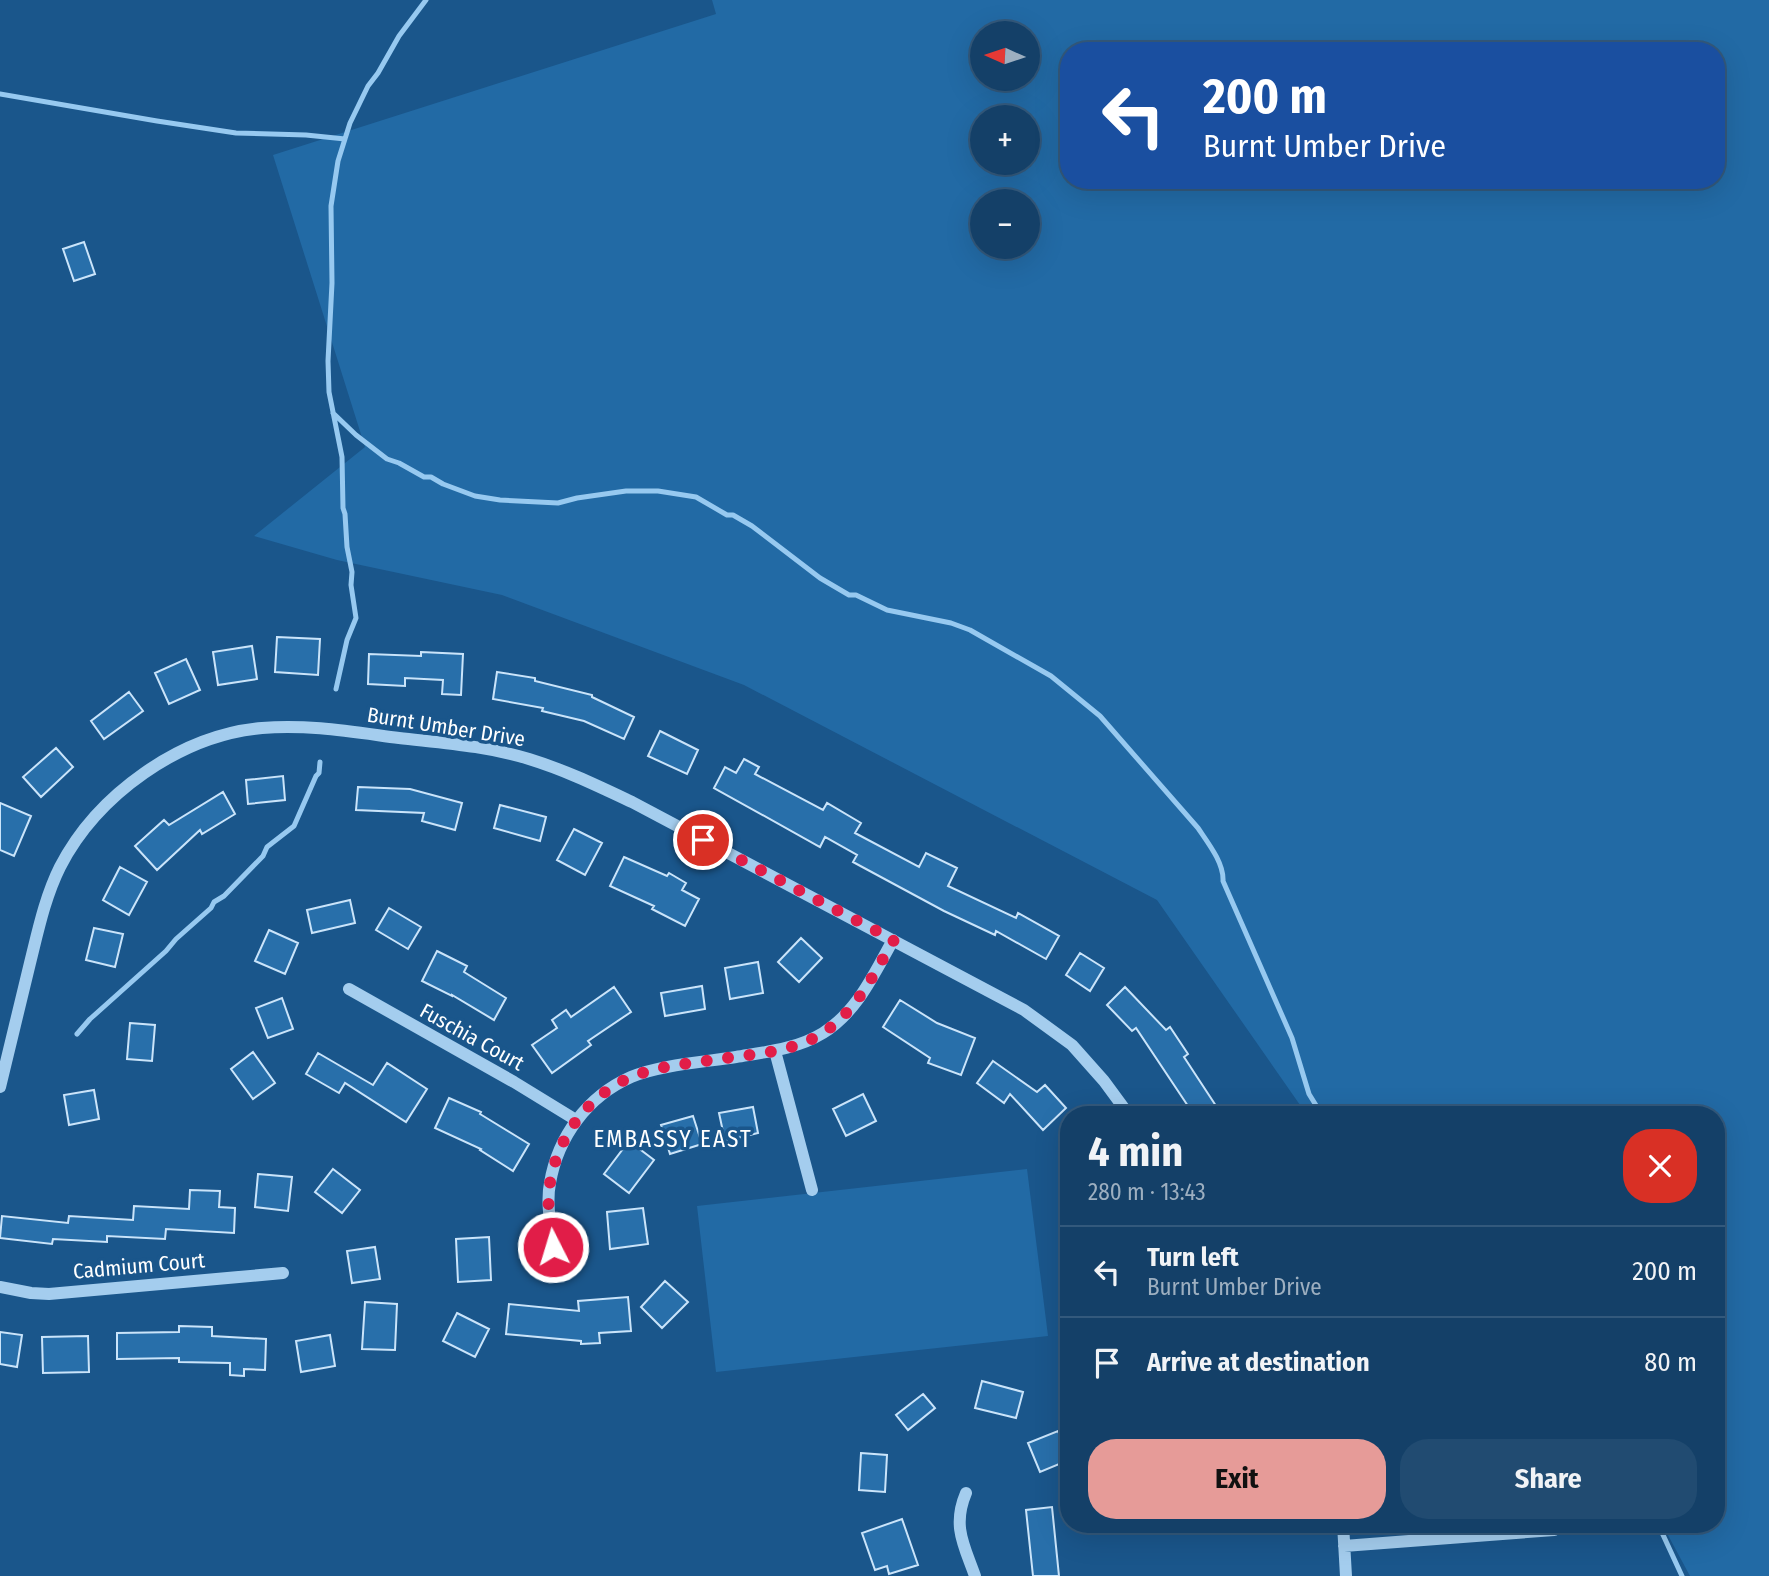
<!DOCTYPE html>
<html lang="en">
<head>
<meta charset="utf-8">
<style>
  body { margin:0; font-family:"Fira Sans Condensed",sans-serif; background:#214b71; color:#f1f3f6; height:100vh; display:flex; flex-direction:column; font-size:26px; white-space:nowrap }
  * { box-sizing:border-box; margin:0 }
  p { font-size:23px; color:#9dafc0 }
  .icon { flex:none; width:38px; height:38px; fill:none; stroke:currentColor; stroke-width:2; stroke-linecap:round; stroke-linejoin:round }
  .map { position:relative; flex:1; overflow:hidden }
  .sheet { position:absolute; left:1060px; top:1106px; width:665px; height:427px; display:flex; flex-direction:column; background:#144068; border-radius:28px; box-shadow:0 7px 28px #0002,0 0 0 2px #33597c }
  .sheet>* { flex:none }
  .top-card { position:absolute; left:1060px; top:42px; width:665px; height:147px; border-radius:28px; box-shadow:0 7px 28px #0002,0 0 0 2px #33597c; background:#1a4fa0; color:#fff; overflow:hidden }
  .needle { width:46px; rotate:273deg }
  .buttons { position:absolute; left:970px; top:21px; display:grid; gap:14px }
  .buttons a { display:grid; place-items:center; width:70px; height:70px; border-radius:50%; background:#144068; box-shadow:0 7px 28px #0002,0 0 0 2px #33597c; font-size:35px }
  .pin { position:absolute; display:grid; place-items:center; width:60px; height:60px; color:#fff; margin:-30px; border:4px solid #fff; border-radius:50%; box-shadow:0 2px 7px #0007 }
  .me { position:absolute; width:77px; margin:-38px; rotate:355deg; stroke-linejoin:round; filter:drop-shadow(0 0 5px #0008) }
  .turn { display:flex; align-items:center; gap:24px; height:147px; padding:0 28px; font-size:32px }
  .turn .icon { width:91px; height:91px; stroke-width:2.5 }
  .turn b { display:block; font-size:49px; line-height:60px }
  .round { display:grid; place-items:center; flex:none; width:74px; height:74px; border-radius:28px; background:#214b71 }
  .summary { display:flex; align-items:center; justify-content:space-between; height:119px; padding:0 28px }
  h1 { font-size:42px; font-weight:700; line-height:52px }
  .button { display:flex; gap:14px; margin-top:auto; padding:14px 28px }
  .button a { flex:1; height:80px; border-radius:28px; background:#e69b98; color:#111; font-size:28px; font-weight:700; line-height:80px; text-align:center }
  .button a+a { background:#214b71; color:#f1f3f6 }
  ul { padding:0; list-style:none }
  li { display:flex; align-items:center; gap:21px; height:91px; padding:0 28px; border-top:2px solid #33597c }
  li div { flex:1 }
  li b { display:block; font-size:26px }
  li em { font-style:normal }
  .map>svg:first-child { display:block }
  .green { fill:#226aa5; fill-rule:evenodd }
  .lines { fill:none; stroke-linecap:round; stroke-linejoin:round }
  .stream { stroke:#97c9f0; stroke-width:5 }
  .building { fill:#286faa; stroke:#cae4fa; stroke-width:2 }
  .minor { stroke:#a4cdee; stroke-width:12 }
  .route { stroke:#e11d48; stroke-width:12; stroke-dasharray:0 21.6 }
  .labels { text-anchor:middle; stroke-width:7; stroke-linejoin:round; paint-order:stroke }
  .street-label { font-size:21px; fill:#fff; stroke:#1a568b }
  .neighbourhood-label { font-size:23px; letter-spacing:2px; fill:#fff; stroke:#1a568b }
</style>
</head>
<body>
<div class="map">
<svg width="1769" height="1576" viewBox="0 0 1769 1576">
  <rect width="100%" height="100%" fill="#1a568b"/>
  <!-- green -->
  <path class="green" d="M712,0H1769V1576H1690L1662,1524H1717V1115H1307L1157,900L744,685L502,595L337,560L254,536L365,447L273,155L716,14ZM982,33H1027V79H982ZM1069,51H1717V180H1069ZM1027,117V163H982V117ZM982,201H1027V247H982Z
    M1027,1169L1048,1336L716,1372L697,1206Z"/>
  <g class="lines">
    <!-- stream -->
    <path class="stream" d="M0,94L157,121L236,133L306,135L345,139
      M333,413L356,435L387,459L399,463L424,477H431L443,484L475,496L500,500L558,503L577,498L626,491H658L696,497L727,515H733L752,526L820,578L849,595H856L887,610L951,623L970,630L1051,676L1100,716L1198,828C1208,843 1224,863 1223,881L1292,1038L1309,1094L1322,1115
      M336,689L347,640L356,618L351,585L352,572L347,547L345,514L343,508L342,457L329,392L328,361L332,283L331,206L338,161L350,123L368,86L378,73L399,36L426,0
      M77,1034L90,1019L166,951L176,939L211,908L214,902L224,896L263,856L267,847L294,826L316,776L319,773L320,762
      M1658,1524L1682,1576"/>
  </g>
  <!-- building -->
  <path class="building" d="M84,242L95,274L74,281L63,249Z
    M277,637L320,639L318,675L275,672Z
    M252,646L257,679L218,685L213,652Z
    M421,652L463,654L461,695L442,694L443,680L405,678V686L368,684L369,654L421,656Z
    M186,659L200,690L169,704L155,673Z
    M497,672L535,678V681L592,695V697L634,717L624,739L584,721L542,711L543,708L493,699Z
    M129,692L143,711L104,739L91,721Z
    M660,731L698,750L687,774L648,756Z
    M56,748L73,767L41,797L23,777Z
    M744,759L759,767L755,774L823,810L827,803L861,823L855,833L919,867L926,853L957,868L948,886L1016,918L1018,913L1059,936L1046,959L996,931L995,935L944,911L853,862L857,855L825,837L820,847L714,788L725,767L736,773Z
    M283,776L285,800L248,804L246,780Z
    M358,787L410,789L462,803L455,830L422,821L424,813L356,810Z
    M223,792L235,814L202,834L200,830L157,870L135,846L164,820L169,825Z
    M0,803L31,816L14,856L0,850Z
    M500,805L546,817L540,841L494,828Z
    M574,829L602,843L585,875L557,860Z
    M624,857L667,876L669,873L686,883L682,890L699,899L685,926L652,909L654,906L610,886Z
    M120,867L147,882L129,915L103,900Z
    M350,900L355,923L312,933L307,910Z
    M389,908L421,927L408,949L376,930Z
    M94,928L123,934L115,967L86,960Z
    M269,930L298,943L285,974L255,961Z
    M801,938L822,958L799,982L778,962Z
    M437,951L467,966L464,972L506,998L494,1020L452,995V996L422,981Z
    M1080,953L1104,968L1090,991L1066,975Z
    M758,962L763,993L730,999L725,968Z
    M702,986L705,1009L665,1016L661,993Z
    M614,987L631,1012L588,1041L591,1045L552,1073L532,1045L557,1028L552,1020L566,1010L571,1017Z
    M1125,987L1166,1030L1170,1027L1188,1054L1184,1057L1222,1115H1194L1136,1028L1132,1031L1107,1005Z
    M282,998L293,1029L268,1038L256,1008Z
    M900,1000L937,1023L975,1038L961,1075L928,1063L930,1058L883,1027Z
    M130,1023L155,1025L152,1061L127,1059Z
    M253,1052L275,1083L253,1099L231,1069Z
    M318,1053L373,1085L387,1063L427,1089L406,1122L345,1083L339,1093L306,1074Z
    M993,1061L1037,1092L1045,1085L1066,1108L1043,1130L1010,1094L1004,1103L977,1083Z
    M94,1090L99,1119L69,1125L64,1095Z
    M863,1094L876,1121L846,1136L833,1109Z
    M449,1098L481,1112L480,1114L529,1144L513,1171L480,1150L481,1149L435,1128Z
    M753,1107L758,1133L725,1141L719,1113Z
    M693,1116L702,1144L670,1154L661,1125Z
    M629,1141L654,1160L629,1193L604,1174Z
    M333,1169L360,1190L342,1213L315,1192Z
    M258,1174L292,1177L288,1211L255,1207Z
    M190,1190L220,1191L219,1207L235,1208L234,1233L166,1229L165,1239L107,1236V1242L53,1239L52,1244L0,1238L2,1216L68,1223L69,1216L133,1220L134,1206L189,1209Z
    M643,1208L648,1244L610,1249L607,1212Z
    M489,1237L491,1280L458,1282L456,1239Z
    M375,1247L380,1279L352,1283L347,1251Z
    M665,1281L688,1302L662,1328L641,1307Z
    M628,1297L631,1331L599,1333L600,1343L581,1344V1341L506,1334L509,1304L579,1311L578,1301Z
    M365,1302L397,1304L395,1350L362,1349Z
    M457,1313L489,1329L475,1357L443,1341Z
    M179,1326L212,1327V1336L266,1339L265,1370L244,1369V1376L230,1375V1363L179,1362V1358L117,1359V1333L179,1332Z
    M0,1332L22,1335L17,1367L0,1364Z
    M330,1335L335,1366L301,1372L296,1341Z
    M88,1336L89,1372L43,1373L42,1337Z
    M982,1381L1023,1392L1016,1418L975,1408Z
    M923,1394L935,1408L908,1430L896,1415Z
    M1058,1431L1069,1460L1040,1472L1028,1443Z
    M861,1453L887,1455L885,1492L859,1490Z
    M1052,1507L1059,1576H1033L1026,1510Z
    M902,1519L918,1565L889,1574L887,1566L875,1570L862,1533Z"/>
  <g class="lines">
    <!-- minor -->
    <path class="minor" d="M349,989L514,1082L576,1120
      M775,1051L812,1190
      M0,1087C10,1046 20,1004 30,963C38,931 45,897 60,867C97,795 180,735 262,728C308,724 353,732 399,738C442,743 487,746 529,759C565,770 598,786 632,802L1024,1010L1072,1045L1104,1081L1129,1115
      M553,1247C551,1226 546,1203 550,1183C558,1136 588,1096 631,1077C659,1065 705,1062 736,1057C766,1052 797,1049 823,1033C857,1012 874,974 893,940
      M0,1287L31,1293L49,1294L283,1273
      M966,1493C952,1526 964,1545 975,1576
      M1343,1524L1346,1576
      M1344,1546L1554,1530L1551,1524"/>
  </g>
  <g class="lines">
    <!-- route -->
    <path class="route" d="M553,1247C551,1226 546,1203 550,1183C558,1136 588,1096 631,1077C660,1065 695,1063 726,1058C755,1054 787,1052 814,1038C853,1018 872,977 894,940L703,840"/>
  </g>
  <g class="labels">
    <!-- street labels -->
    <g class="street-label">
      <text transform="translate(446 727) rotate(9)" y="7">Burnt Umber Drive</text>
      <text transform="translate(472 1037) rotate(29)" y="7">Fuschia Court</text>
      <text transform="translate(139 1266) rotate(-5)" y="7">Cadmium Court</text>
    </g>
    <!-- neighbourhood labels -->
    <g class="neighbourhood-label">
      <text x="673" y="1147">EMBASSY EAST</text>
    </g>
  </g>
</svg>
<div class="buttons">
<a><svg class="needle" viewBox="-14 -14 28 28"><path d="M0-13l5 13h-10z" fill="#e53935"/><path d="M0 13l5-13h-10z" fill="#9dafc0"/></svg></a>
<a>+</a>
<a>−</a>
</div>
<div class="pin" style="left:703px;top:840px;background:#d93025"><svg class="icon" aria-label="arrive" viewBox="0 0 24 24"><path d="M6 21V4h12l-3 4 3 4H6"/></svg></div>
<svg class="me" style="left:553px;top:1247px" viewBox="-20 -20 40 40"><circle r="17" fill="#e11d48" stroke="#fff" stroke-width="3"/><path d="M0-11L8 9 0 5-8 9z" fill="#fff"/></svg>
<div class="top-card">
<div class="turn"><svg class="icon" aria-label="left" viewBox="0 0 24 24"><path d="M17 20v-9H6M10 6l-5 5 5 5"/></svg><div><b>200 m</b>Burnt Umber Drive</div></div>
</div>
<section class="sheet">
<div class="summary"><div><h1>4 min</h1><p>280 m · 13:43</p></div><a class="round" style="background:#d93025;color:#fff"><svg class="icon" aria-label="close" viewBox="0 0 24 24"><path d="M6 6l12 12M18 6L6 18"/></svg></a></div>
<ul>
<li><svg class="icon" aria-label="left" viewBox="0 0 24 24"><path d="M17 20v-9H6M10 6l-5 5 5 5"/></svg><div><b>Turn left</b><p>Burnt Umber Drive</p></div><em>200 m</em></li>
<li><svg class="icon" aria-label="arrive" viewBox="0 0 24 24"><path d="M6 21V4h12l-3 4 3 4H6"/></svg><div><b>Arrive at destination</b></div><em>80 m</em></li>
</ul>
<div class="button"><a>Exit</a><a>Share</a></div>
</section>
</div>
</body>
</html>
